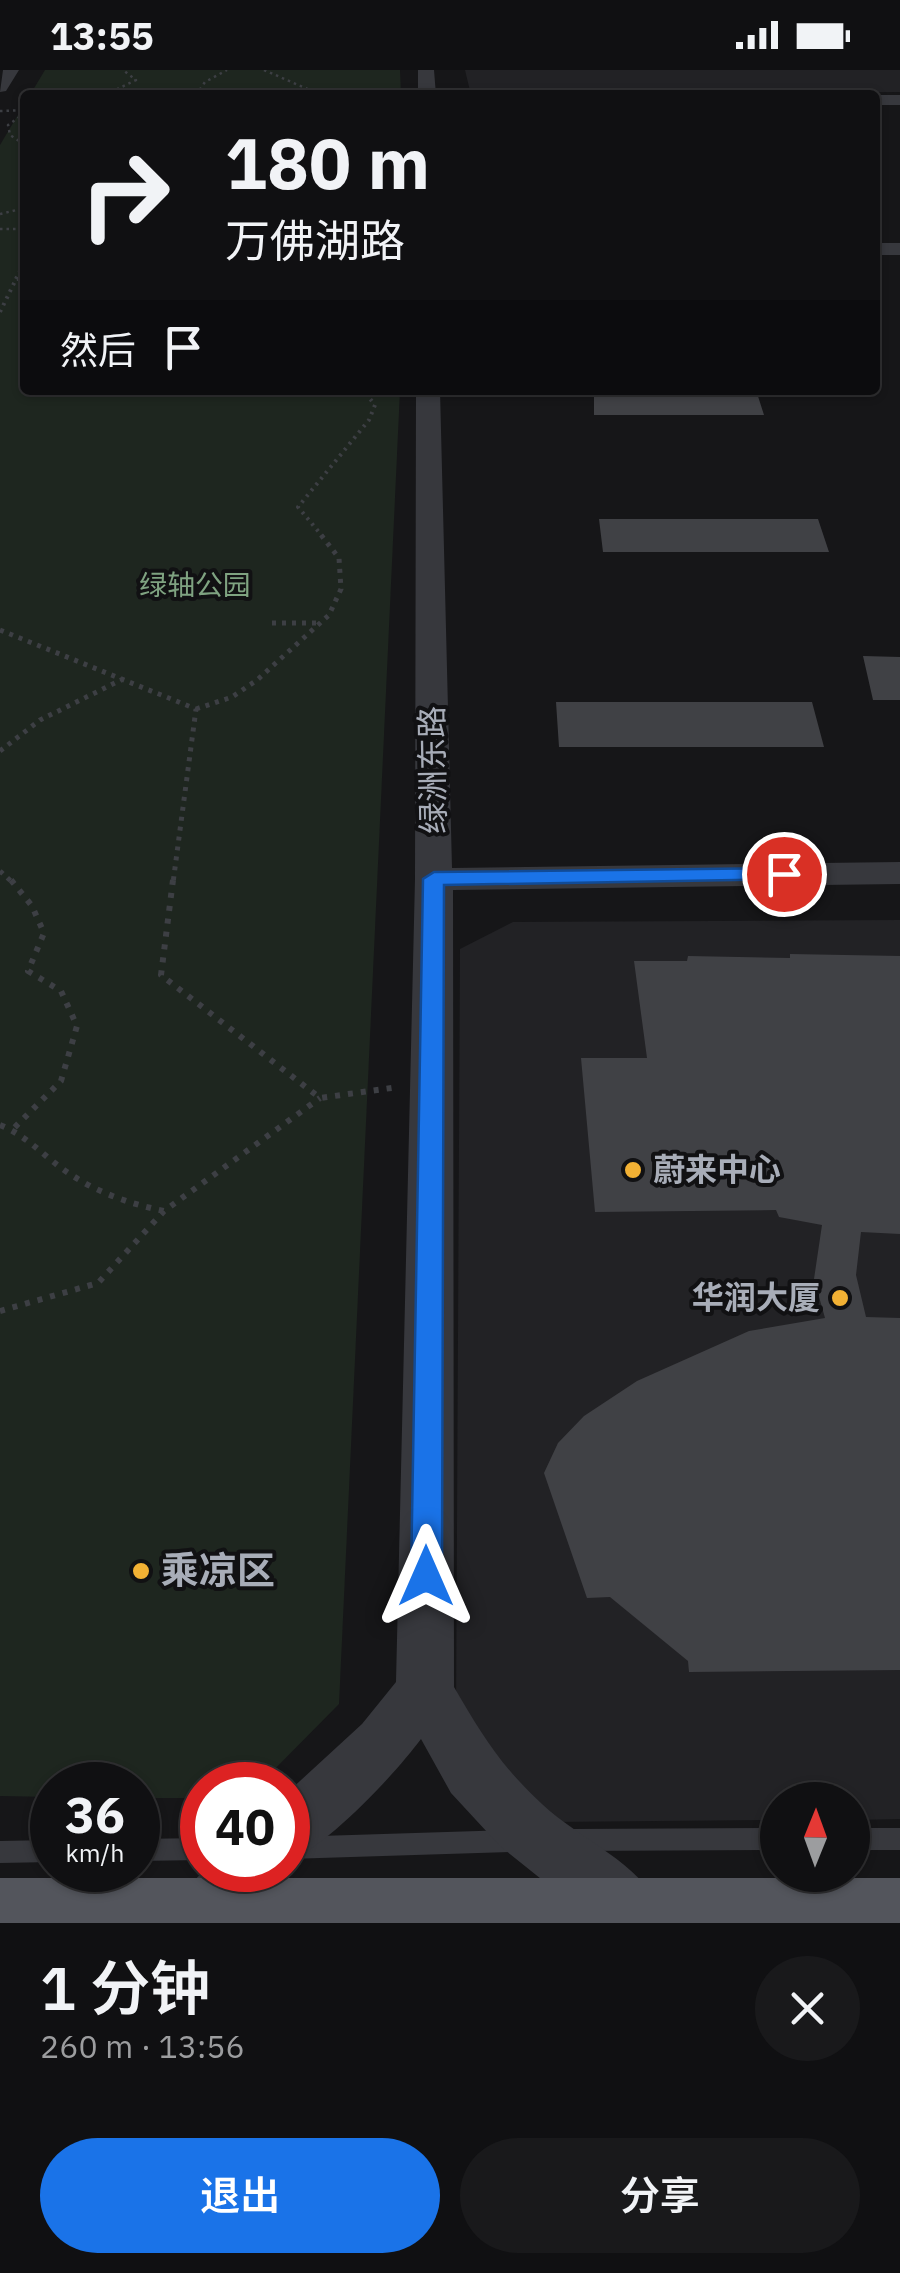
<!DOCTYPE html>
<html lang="zh">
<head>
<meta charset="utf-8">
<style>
  body { margin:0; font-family:"IBM Plex Sans","Noto Sans SC",sans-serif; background:#19191b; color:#f1f3f6; height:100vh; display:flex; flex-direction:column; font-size:38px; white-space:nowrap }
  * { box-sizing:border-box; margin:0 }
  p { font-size:32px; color:#9c9d9f }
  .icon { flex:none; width:55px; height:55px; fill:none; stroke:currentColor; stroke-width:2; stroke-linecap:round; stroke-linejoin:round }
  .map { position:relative; height:1853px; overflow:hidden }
  .panel { display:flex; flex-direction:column; background:#101012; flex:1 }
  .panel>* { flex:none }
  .hud { position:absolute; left:20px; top:20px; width:860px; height:305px; border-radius:10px; box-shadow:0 2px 8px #0004,0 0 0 2px #303032; background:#101012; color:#f1f3f6; overflow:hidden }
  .needle { width:65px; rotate:1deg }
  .fabs { position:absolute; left:760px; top:1712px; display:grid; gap:20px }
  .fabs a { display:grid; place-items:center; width:110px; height:110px; border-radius:50%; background:#101012; box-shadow:0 2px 8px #0004,0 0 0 2px #303032; font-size:50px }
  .speed { position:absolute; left:30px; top:1692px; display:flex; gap:20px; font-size:50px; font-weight:700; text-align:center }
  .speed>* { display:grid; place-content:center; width:130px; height:130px; border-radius:50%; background:#101012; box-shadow:0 2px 8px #0004,0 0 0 2px #303032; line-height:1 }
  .speed small { font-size:25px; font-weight:400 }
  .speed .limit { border:15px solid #d22; background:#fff; color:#111 }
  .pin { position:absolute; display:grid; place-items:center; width:85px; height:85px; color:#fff; margin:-42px; border:5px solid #fff; border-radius:50%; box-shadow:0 2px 10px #0007 }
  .me { position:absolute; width:110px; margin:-55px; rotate:0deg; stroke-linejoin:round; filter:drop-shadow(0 0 8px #0008) }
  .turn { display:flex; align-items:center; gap:35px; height:210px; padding:0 40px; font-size:45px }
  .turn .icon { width:130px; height:130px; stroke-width:2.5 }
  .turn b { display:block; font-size:70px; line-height:85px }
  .then { display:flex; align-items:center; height:95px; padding:0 40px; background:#0003; gap:20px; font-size:38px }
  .round { display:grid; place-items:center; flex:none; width:105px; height:105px; border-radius:52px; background:#19191b }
  .summary { display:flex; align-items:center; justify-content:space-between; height:170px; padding:0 40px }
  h1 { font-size:60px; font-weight:600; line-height:75px }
  .action { display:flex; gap:20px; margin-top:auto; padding:20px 40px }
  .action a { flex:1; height:115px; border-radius:60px; background:#1a73e8; color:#fff; font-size:40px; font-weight:600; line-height:115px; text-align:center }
  .action a+a { background:#19191b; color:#f1f3f6 }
  .status { display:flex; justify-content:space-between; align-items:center; height:70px; padding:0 50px; background:#101012; direction:ltr }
  .status svg { height:28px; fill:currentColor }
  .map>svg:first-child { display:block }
  .built { fill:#222225 }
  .green { fill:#1e261f }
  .building { fill:#404145 }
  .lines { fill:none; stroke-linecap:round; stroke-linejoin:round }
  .path-far3 { stroke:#3d3f44; stroke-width:2.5; stroke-dasharray:2.5 4; stroke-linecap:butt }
  .path-far2 { stroke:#3d3f44; stroke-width:4; stroke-dasharray:2.5 5; stroke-linecap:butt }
  .path-far1 { stroke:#3d3f44; stroke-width:5; stroke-dasharray:4 6; stroke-linecap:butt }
  .path { stroke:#3d3f44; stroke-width:6; stroke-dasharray:5 8; stroke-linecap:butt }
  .service { fill:#37383d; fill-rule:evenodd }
  .tertiary { fill:#37383d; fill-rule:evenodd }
  .primary { fill:#53555c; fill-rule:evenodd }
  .route { fill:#1a73e8; stroke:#114b97; stroke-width:2.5 }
  .poi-dot { fill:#f2b134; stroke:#111113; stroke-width:4 }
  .labels { text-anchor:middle; stroke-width:8; stroke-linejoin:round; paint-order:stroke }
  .far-park-label { font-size:28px; fill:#7fa381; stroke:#111113 }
  .street-label { font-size:32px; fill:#a8adb8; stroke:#111113 }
  .poi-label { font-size:32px; font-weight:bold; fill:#a8adb8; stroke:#111113; text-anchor:start }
  .near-poi-label { font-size:38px; font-weight:bold; fill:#a8adb8; stroke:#111113; text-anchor:start }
</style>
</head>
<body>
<div class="status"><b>13:55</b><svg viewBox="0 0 49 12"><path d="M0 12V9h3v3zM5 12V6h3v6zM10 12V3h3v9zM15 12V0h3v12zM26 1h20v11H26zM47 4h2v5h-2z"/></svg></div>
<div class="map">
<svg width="900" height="1853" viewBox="0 0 900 1853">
  <rect width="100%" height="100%" fill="#161618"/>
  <!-- built -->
  <path class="built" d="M465,0H900V22L471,25Z
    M900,850V1749L853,1750L852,1730H778L777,1750L551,1752L456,1648L460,879L513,852Z"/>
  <!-- green -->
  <path class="green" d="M45,0H400L401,25H30Z
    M25,33V320H400L339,1634L259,1715H202V1728H138V1715H52V1727L0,1726V75Z"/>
  <!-- building -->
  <path class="building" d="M594,320H756L764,345H594Z
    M599,449H818L829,482H603Z
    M863,586L900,587V630H873Z
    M556,632H812L824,677H559Z
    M790,884L900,886V1164L861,1162L856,1205L866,1247L900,1248V1600L689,1602L688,1591L610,1527L587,1528L544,1403L558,1373L584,1346L637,1311L749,1261L825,1248L814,1209L822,1155L779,1147L776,1140L595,1142L581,988H647L634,891H687L688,886L790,888Z"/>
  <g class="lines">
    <!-- path-far3 -->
    <path class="path-far3" d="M264,0L312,21L313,25
      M105,25L136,10L123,0
      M196,25L205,12L227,0
      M0,41L25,40
      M25,43L8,55L10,65L25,75
      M0,144L25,138
      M0,159H25
      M19,203L25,192"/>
    <!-- path-far2 -->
    <path class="path-far2" d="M16,209L20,201
      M0,242L16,209H25
      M323,467L298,437L369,350L375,335L363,320"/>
    <!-- path-far1 -->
    <path class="path-far1" d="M272,553H318
      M0,560L196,639L173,813
      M196,639L232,627L257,610L329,545L341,519L339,488L321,465
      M0,681L40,650L123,609
      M0,801L13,813"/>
    <!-- path -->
    <path class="path" d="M11,810L32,836L44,863L28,901L61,921L77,956L61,1011L13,1059
      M173,810L161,905L320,1028L398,1017
      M0,1055C28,1066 45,1088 70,1104C98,1123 131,1134 164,1141
      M0,1241L98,1213L164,1141L320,1028"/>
    <!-- service -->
    <path class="service" d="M778,1758V1780L572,1781L564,1778L561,1770L564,1762L572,1759Z
      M852,1758H900V1780H852Z
      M514,1760L522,1763L525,1771L522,1779L514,1782L288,1789V1767Z
      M202,1768V1790L138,1791V1769Z
      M52,1770V1792L0,1793V1771Z"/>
    <!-- tertiary -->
    <path class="tertiary" d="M3,0H19L6,21L0,22Z
      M418,0H434L436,25H418Z
      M874,25H900V35H875Z
      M875,173H900V185H875Z
      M416,320H440L452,798L900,792V814L453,820L454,1617C482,1665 500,1695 542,1734C579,1769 641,1793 662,1841L656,1853H596L500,1776L451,1723L421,1669C395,1704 327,1777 288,1791V1722L362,1654L396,1612L415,809Z
      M205,1800H280L271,1821L239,1853H173L170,1846L180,1824Z"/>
    <!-- primary -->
    <path class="primary" d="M0,1808H900V1853H0Z"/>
  </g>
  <!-- route -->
  <path class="route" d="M784,798L791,800L794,804L791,809L444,815L442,1506L437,1515L426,1519L415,1515L411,1506L423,809L434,802Z"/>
  <!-- markers -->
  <g class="poi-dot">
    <circle cx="633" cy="1100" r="10"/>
    <circle cx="840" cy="1228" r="10"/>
    <circle cx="141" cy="1501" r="10"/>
  </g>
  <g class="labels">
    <!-- far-park labels -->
    <g class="far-park-label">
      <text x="195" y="525">绿轴公园</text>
    </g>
    <!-- street labels -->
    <g class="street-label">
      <text transform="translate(433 700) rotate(-91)" y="11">绿洲东路</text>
    </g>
    <!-- poi labels -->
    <g class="poi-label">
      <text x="653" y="1111">蔚来中心</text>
      <text x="820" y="1239" text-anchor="end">华润大厦</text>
    </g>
    <!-- near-poi labels -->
    <g class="near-poi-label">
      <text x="161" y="1514">乘凉区</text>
    </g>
  </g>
</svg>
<div class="fabs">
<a><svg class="needle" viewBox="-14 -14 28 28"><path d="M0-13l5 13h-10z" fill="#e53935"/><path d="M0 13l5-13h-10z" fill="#9c9d9f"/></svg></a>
</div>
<div class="speed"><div>36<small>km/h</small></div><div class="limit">40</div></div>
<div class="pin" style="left:784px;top:804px;background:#d93025"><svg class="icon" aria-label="arrive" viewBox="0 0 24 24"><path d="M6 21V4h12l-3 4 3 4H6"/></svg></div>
<svg class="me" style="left:426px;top:1506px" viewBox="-20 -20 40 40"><path d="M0-17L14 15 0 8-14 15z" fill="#1a73e8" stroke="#fff" stroke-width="4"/></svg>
<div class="hud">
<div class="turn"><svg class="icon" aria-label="right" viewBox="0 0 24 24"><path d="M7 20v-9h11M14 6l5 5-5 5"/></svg><div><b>180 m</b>万佛湖路</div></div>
<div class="then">然后<svg class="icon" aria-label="arrive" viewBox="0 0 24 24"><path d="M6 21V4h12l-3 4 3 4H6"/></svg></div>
</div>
</div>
<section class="panel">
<div class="summary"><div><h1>1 分钟</h1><p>260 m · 13:56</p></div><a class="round"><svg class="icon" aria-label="close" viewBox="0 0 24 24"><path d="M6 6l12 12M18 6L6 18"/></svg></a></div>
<div class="action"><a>退出</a><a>分享</a></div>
</section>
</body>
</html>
